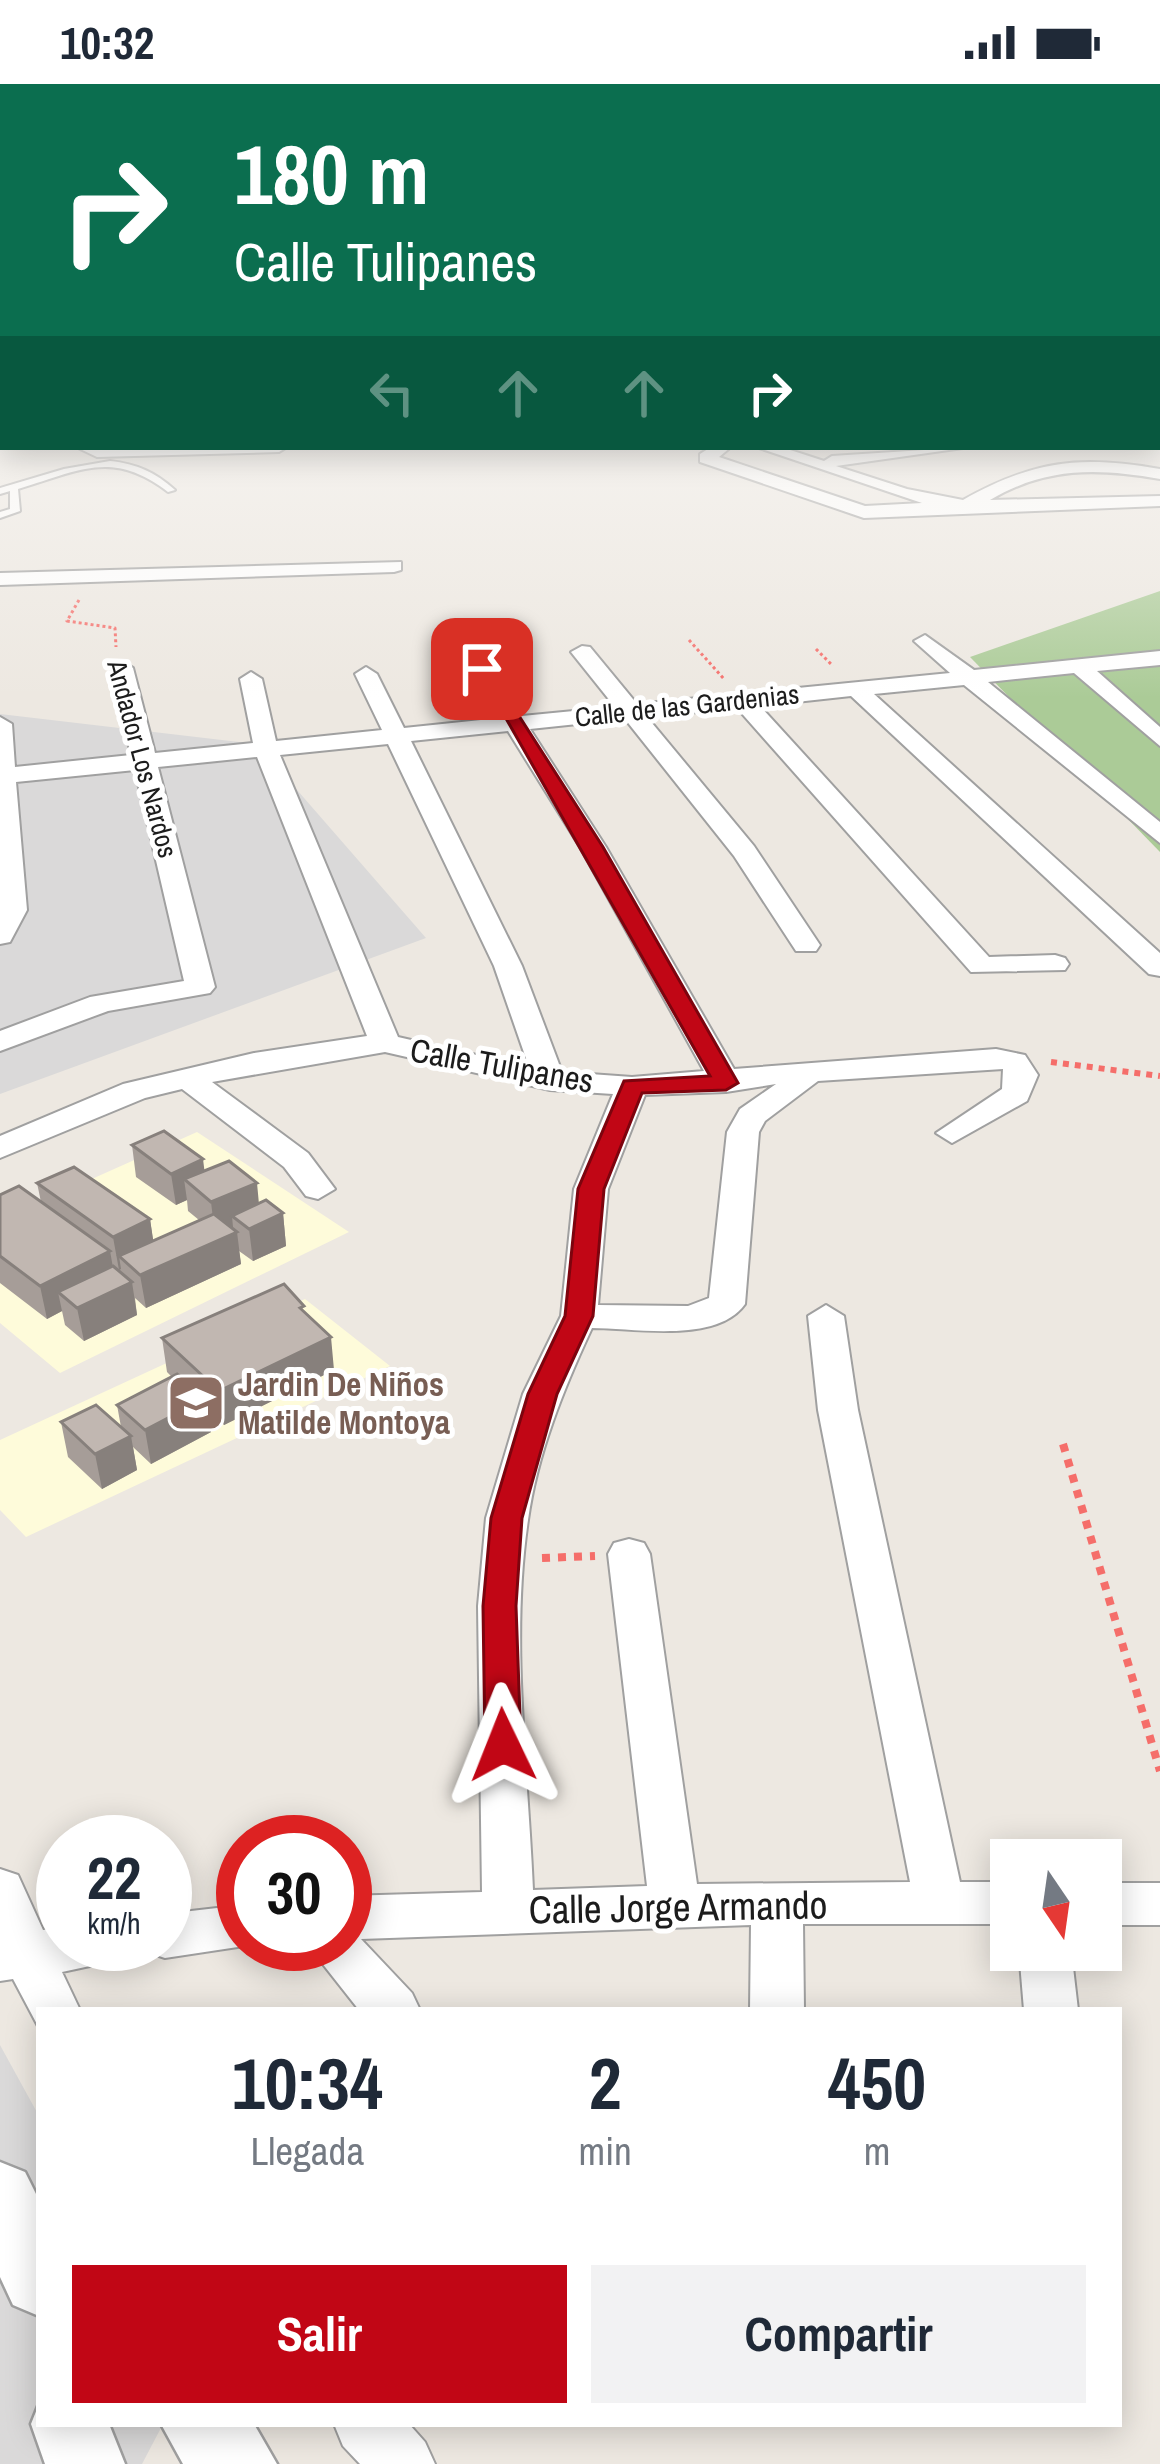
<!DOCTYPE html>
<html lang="es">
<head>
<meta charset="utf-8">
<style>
  body { margin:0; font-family:"Archivo Narrow",sans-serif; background:#f2f2f3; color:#1f2937; height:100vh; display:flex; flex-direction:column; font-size:45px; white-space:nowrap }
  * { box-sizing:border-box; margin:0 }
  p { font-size:39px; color:#747a83 }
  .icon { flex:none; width:66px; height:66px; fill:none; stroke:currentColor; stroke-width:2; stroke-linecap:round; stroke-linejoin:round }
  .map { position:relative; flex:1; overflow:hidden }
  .details { position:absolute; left:36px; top:1923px; width:1086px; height:420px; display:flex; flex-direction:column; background:#fff; border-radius:0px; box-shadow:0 6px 30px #0003 }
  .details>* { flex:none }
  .hud { position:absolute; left:0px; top:0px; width:1161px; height:366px; box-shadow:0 6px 30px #0003; background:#0b6e4f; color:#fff; overflow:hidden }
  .needle { width:78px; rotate:167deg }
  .controls { position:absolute; left:990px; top:1755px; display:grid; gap:24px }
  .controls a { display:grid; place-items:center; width:132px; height:132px; border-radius:0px; background:#fff; box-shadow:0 6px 30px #0003; font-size:60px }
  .speed { position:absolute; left:36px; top:1731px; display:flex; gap:24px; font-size:60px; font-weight:700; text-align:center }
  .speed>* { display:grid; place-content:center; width:156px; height:156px; border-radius:50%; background:#fff; box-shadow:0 6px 30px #0003; line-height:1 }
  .speed small { font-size:30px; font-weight:400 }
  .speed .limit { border:18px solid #d22; background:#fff; color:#111 }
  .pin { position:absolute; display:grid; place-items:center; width:102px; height:102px; color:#fff; margin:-51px; border-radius:24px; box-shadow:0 6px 18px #0006 }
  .me { position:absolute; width:132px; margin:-66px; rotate:358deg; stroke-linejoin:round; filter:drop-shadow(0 0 9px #0008) }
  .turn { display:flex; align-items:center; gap:42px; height:252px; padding:0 36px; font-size:54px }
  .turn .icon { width:156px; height:156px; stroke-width:2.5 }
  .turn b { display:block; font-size:84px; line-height:102px }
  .lanes { display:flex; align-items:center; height:114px; padding:0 36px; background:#0003; justify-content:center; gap:60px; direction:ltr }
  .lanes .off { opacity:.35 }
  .eta { display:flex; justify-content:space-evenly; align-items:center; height:204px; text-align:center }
  .eta b { font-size:72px; font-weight:800; line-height:84px }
  .action { display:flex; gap:24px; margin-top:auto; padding:24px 36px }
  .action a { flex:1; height:138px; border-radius:0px; background:#c10615; color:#fff; font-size:48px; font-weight:800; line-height:138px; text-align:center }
  .action a+a { background:#f2f2f3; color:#1f2937 }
  .status { display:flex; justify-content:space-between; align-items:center; height:84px; padding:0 60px; background:#fff; direction:ltr }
  .status svg { height:33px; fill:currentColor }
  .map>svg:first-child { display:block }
  .residential { fill:#dad9d9 }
  .education { fill:#fefbda }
  .forest { fill:#abcb97 }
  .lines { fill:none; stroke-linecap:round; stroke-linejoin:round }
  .service-casing { stroke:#a0a0a0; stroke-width:4 }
  .minor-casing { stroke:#a0a0a0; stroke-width:4 }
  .tertiary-casing { stroke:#a0a0a0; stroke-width:5 }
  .path-far2 { stroke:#f56e6a; stroke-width:3; stroke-dasharray:3 3; stroke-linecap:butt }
  .path-far1 { stroke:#f56e6a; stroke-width:6; stroke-dasharray:6 6; stroke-linecap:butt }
  .path { stroke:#f56e6a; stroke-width:8; stroke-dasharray:8 8; stroke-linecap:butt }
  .service { fill:#fff; fill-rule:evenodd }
  .minor { fill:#fff; fill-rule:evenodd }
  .tertiary { fill:#fff; fill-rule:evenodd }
  .wall { fill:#a69d98 }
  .shaded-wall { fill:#87807c }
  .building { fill:#c1b7b1; stroke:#87807c; stroke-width:3 }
  .route { fill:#c10615; stroke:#7d040e; stroke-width:3 }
  .labels { text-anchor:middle; stroke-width:10; stroke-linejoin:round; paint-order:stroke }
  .far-street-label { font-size:27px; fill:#1c1c1c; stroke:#fff }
  .street-label { font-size:33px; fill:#1c1c1c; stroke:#fff }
  .education-label { font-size:33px; font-weight:bold; fill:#785e54; stroke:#fff; text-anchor:start }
  .near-street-label { font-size:39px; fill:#1c1c1c; stroke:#fff }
</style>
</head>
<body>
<div class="status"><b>10:32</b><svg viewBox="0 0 49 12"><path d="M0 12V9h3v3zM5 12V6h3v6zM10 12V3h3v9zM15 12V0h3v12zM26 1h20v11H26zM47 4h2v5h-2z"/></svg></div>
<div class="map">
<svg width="1160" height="2380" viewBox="0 0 1160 2380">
  <rect width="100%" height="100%" fill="#ede8e1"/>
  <!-- residential -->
  <path class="residential" d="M0,630L257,660L426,854L0,1010Z
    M0,1961L39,2032V2340H163L142,2380H0Z"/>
  <!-- education -->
  <path class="education" d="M197,1048L349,1148L60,1289L0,1239V1136Z
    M305,1215L390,1282L26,1453L0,1426V1356Z"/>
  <!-- forest -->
  <path class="forest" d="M1160,507V768L970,573Z"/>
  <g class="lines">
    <defs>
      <path id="service" d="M110,377C137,380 155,388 175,406L168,408C112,365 79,387 18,405L20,427L0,434V428L10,425V407L0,410V404L64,385Z"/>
      <path id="minor" d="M0,281H3L0,294Z
        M3,320V337L0,338V321Z
        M0,354L3,363L9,364H0Z
        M1158,354H1160V364L1154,363Z
        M76,363H287L279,368L97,373Z
        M711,363H731L719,373L865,422L922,419L756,363H781L824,377L832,372L970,363L836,382L907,405L963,416C1034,376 1081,371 1160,385V395C1097,384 1046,383 990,416L1160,412V422L864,434L700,378V370Z
        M401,478V486L394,488L0,501V489Z
        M925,551L974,586L1160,567V581L1097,587L1160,643V662L1074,589L988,598L1160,738V759L964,601L874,610L1160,869V892L1149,890L851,612L760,622L989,873L1055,871L1065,874L1069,880L1065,886L971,888L737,624L647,633L754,762L820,861L816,867H796L734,772L625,635L530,645L606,763L734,985L996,965L1025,971L1038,991L1027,1017L952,1059L936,1049L1002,1005L1003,985L818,997L765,1037L759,1048L745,1220C717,1260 634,1244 592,1244C564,1304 537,1370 528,1436C510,1556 528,1685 533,1806L647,1802L608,1470L614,1459L629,1455L644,1459L650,1470L697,1800L910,1798L818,1326L808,1232L826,1221L844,1232L858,1326L960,1798H1011V1840H803L804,1926H750L751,1841L361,1855L412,1909L420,1926H359L307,1860H345V1812L482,1808L478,1522L486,1434L523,1310L561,1232L574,1105L613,1010L550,1006L385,968L212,998L308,1069L335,1105L318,1115L306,1112L284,1083L182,1005L145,1014L0,1074V1052L123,1000L254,969L367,952L257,673L158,683L215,903L210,909L108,927L0,967V947L90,913L184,897L135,686L16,698L27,826L10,858L0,860V633L12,640L15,683L131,671L111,584L122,577L133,584L155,669L253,659L240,595L251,588L262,595L276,657L382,646L355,590L366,583L377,590L404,644L500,634L470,585L481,578L489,580L522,632L615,623L571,568L582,562L590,563L637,620L950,589L914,557ZM508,647L580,763L704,987L632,993L562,988L522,882L411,657ZM388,660L494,882L529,983L398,953L280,671ZM776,1000L740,1025L727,1048L709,1214L688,1222L598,1221L608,1105L645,1011L726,1008Z
        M0,1785L18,1791L43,1846L63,1843V1860H126L118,1876L62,1888L80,1926H39V1944L13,1895L0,1897Z
        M1101,1799H1160V1841H1101Z
        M243,1821V1860H257L165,1874L147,1868L143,1860H165V1830Z
        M1019,1866H1071L1078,1926H1024Z
        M334,2340H409L425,2358L435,2380H360L343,2362Z"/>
      <path id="tertiary" d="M0,2078L25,2088L39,2116V2232L13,2221L0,2193Z
        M39,2320V2340H109L125,2380H45L31,2340Z
        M161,2340H254L277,2380H183Z"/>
    </defs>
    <!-- service casing -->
    <use href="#service" class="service-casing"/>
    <!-- minor casing -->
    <use href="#minor" class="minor-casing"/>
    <!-- tertiary casing -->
    <use href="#tertiary" class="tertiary-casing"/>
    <!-- path-far2 -->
    <path class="path-far2" d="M79,516L67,537L115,544L116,563
      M689,556L725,596
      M816,565L833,582"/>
    <!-- path-far1 -->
    <path class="path-far1" d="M1051,978L1160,992"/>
    <!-- path -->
    <path class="path" d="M1063,1360L1160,1687
      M542,1474L595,1472"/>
    <!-- service -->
    <use href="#service" class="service"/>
    <!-- minor -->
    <use href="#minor" class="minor"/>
    <!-- tertiary -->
    <use href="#tertiary" class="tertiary"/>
  </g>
  <!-- wall -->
  <path class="wall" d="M132,1061L204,1087L259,1119L283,1129L286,1162L253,1177L239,1167L241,1180L146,1224L135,1214L137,1231L84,1257L65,1241L62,1227L47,1235L0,1199V1111L41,1118L37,1099L150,1135L153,1157L199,1136L188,1127L187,1116L176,1121L136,1093Z
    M305,1229L334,1286L224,1341L207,1326L211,1348L151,1380L133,1363L137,1386L102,1405L68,1373L61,1338L121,1343L117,1321L172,1293L167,1288L162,1254Z"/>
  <!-- shaded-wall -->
  <path class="shaded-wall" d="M203,1075L207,1107L184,1095L187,1116L176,1121L171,1090Z
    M257,1099L260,1131L232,1132L233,1143L215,1151L211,1118Z
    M283,1129L286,1162L253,1177L249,1145Z
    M150,1135L155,1168L119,1172L121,1185L119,1186L113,1153Z
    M237,1148L241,1180L146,1224L140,1191Z
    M110,1167L116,1200L58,1208L62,1227L47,1235L40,1202Z
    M132,1198L137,1231L84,1257L77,1224Z
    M331,1253L334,1286L224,1341L219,1307Z
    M206,1314L211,1348L151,1380L145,1346Z
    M131,1352L137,1386L102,1405L95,1370Z"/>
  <!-- building -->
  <path class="building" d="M164,1047L203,1075L171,1090L132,1061Z
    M229,1077L257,1099L211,1118L184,1095Z
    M74,1083L150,1135L113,1153L37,1099Z
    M19,1102L110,1167L40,1202L0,1172V1111Z
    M266,1116L283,1129L249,1145L232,1132Z
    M214,1130L237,1148L140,1191L119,1172Z
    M113,1182L132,1198L77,1224L58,1208Z
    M284,1200L304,1222L300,1224L331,1253L219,1307L162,1254Z
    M177,1290L206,1314L145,1346L117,1321Z
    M96,1321L131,1352L95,1370L61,1338Z"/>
  <!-- sky -->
  <linearGradient id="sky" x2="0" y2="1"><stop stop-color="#8cc0e2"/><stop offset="0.46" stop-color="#f7f5f2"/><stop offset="1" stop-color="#f7f5f2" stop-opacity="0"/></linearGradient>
  <rect width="1160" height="614" fill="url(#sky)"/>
  <!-- route -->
  <path class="route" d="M476,582H487L603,763L738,999L726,1006L642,1009L604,1105L593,1232L557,1310L522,1434L516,1522L521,1661L516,1671H491L485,1661L483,1522L491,1434L528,1310L565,1232L578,1105L624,997L710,992Z"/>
  <!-- icons -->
  <defs>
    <symbol id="school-square" viewBox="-11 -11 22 22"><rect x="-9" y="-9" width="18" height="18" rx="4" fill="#8d6e63" stroke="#fff"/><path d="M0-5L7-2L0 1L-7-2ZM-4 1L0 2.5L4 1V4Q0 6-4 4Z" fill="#fff"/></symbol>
  </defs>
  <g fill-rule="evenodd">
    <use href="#school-square" x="163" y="1286" width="66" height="66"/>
  </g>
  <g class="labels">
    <!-- far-street labels -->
    <g class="far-street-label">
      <text transform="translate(687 622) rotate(-6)" y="9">Calle de las Gardenias</text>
      <text transform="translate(142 675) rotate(75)" y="9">Andador Los Nardos</text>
    </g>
    <!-- street labels -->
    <g class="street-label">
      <text transform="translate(502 981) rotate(10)" y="12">Calle Tulipanes</text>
    </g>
    <!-- education labels -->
    <g class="education-label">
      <text x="238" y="1312">Jardin De Niños<tspan x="238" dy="38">Matilde Montoya</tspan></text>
    </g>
    <!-- near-street labels -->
    <g class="near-street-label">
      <text transform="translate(678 1823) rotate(-1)" y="14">Calle Jorge Armando</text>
    </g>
  </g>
</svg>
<div class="controls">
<a><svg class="needle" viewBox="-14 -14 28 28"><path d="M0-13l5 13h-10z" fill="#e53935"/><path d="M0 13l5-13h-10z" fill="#747a83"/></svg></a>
</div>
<div class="speed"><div>22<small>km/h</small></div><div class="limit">30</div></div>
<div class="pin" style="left:482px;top:585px;background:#d93025"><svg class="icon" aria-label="arrive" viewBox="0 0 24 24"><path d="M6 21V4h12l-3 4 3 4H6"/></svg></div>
<svg class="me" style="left:503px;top:1661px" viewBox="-20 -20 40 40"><path d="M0-17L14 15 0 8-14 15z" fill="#c10615" stroke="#fff" stroke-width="4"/></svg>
<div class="hud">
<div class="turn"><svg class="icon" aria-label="right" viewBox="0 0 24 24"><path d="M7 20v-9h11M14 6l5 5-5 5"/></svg><div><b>180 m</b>Calle Tulipanes</div></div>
<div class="lanes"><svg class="icon off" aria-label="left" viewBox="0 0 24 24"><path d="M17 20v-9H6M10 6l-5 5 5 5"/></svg><svg class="icon off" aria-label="ahead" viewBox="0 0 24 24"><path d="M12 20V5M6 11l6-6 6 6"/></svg><svg class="icon off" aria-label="ahead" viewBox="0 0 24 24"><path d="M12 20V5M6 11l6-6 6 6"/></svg><svg class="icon" aria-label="right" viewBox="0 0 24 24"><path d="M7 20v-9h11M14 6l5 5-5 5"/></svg></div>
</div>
<section class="details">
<div class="eta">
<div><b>10:34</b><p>Llegada</p></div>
<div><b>2</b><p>min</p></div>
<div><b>450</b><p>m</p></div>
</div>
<div class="action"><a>Salir</a><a>Compartir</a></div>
</section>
</div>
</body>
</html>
